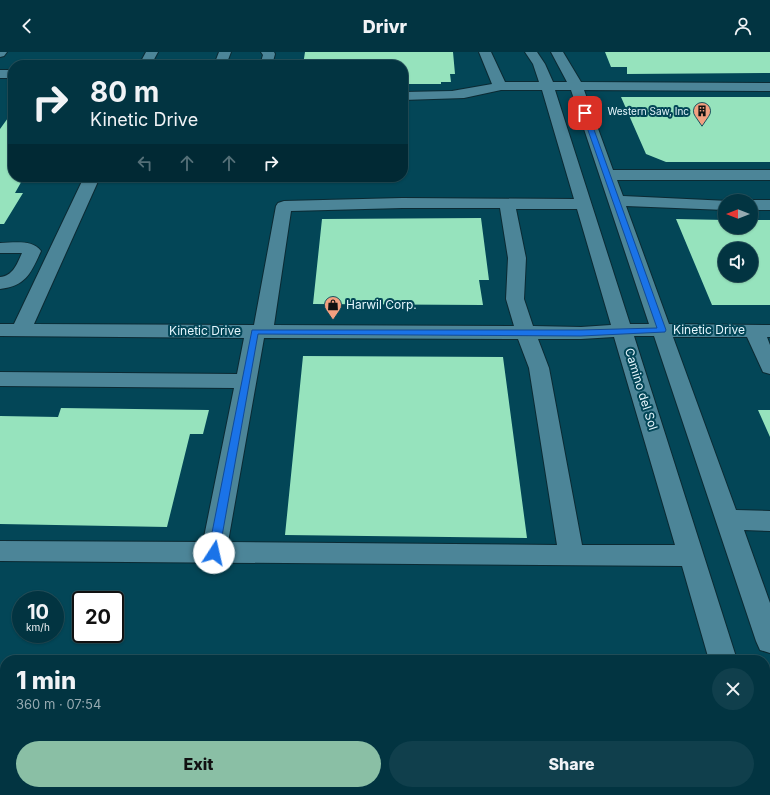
<!DOCTYPE html>
<html lang="en">
<head>
<meta charset="utf-8">
<style>
  body { margin:0; font-family:Inter,sans-serif; background:#103f4c; color:#f1f3f6; height:100vh; display:flex; flex-direction:column; font-size:15px; white-space:nowrap }
  * { box-sizing:border-box; margin:0 }
  p { font-size:13px; color:#96aab1 }
  .icon { flex:none; width:22px; height:22px; fill:none; stroke:currentColor; stroke-width:2; stroke-linecap:round; stroke-linejoin:round }
  .map { position:relative; flex:1; overflow:hidden }
  .panel { position:absolute; left:0px; top:603px; width:770px; height:140px; display:flex; flex-direction:column; background:#023441; border-radius:16px 16px 0 0; box-shadow:0 1px 3px #0004,0 0 0 1px #234f5a }
  .panel>* { flex:none }
  .top-card { position:absolute; left:8px; top:8px; width:400px; height:122px; border-radius:16px; box-shadow:0 1px 3px #0004,0 0 0 1px #234f5a; background:#023441; color:#f1f3f6; overflow:hidden }
  .needle { width:26px; rotate:270deg }
  .buttons { position:absolute; left:718px; top:142px; display:grid; gap:8px }
  .buttons a { display:grid; place-items:center; width:40px; height:40px; border-radius:50%; background:#023441; box-shadow:0 1px 3px #0004,0 0 0 1px #234f5a; font-size:20px }
  .speed { position:absolute; left:12px; top:539px; display:flex; gap:8px; font-size:20px; font-weight:700; text-align:center }
  .speed>* { display:grid; place-content:center; width:52px; height:52px; border-radius:50%; background:#023441; box-shadow:0 1px 3px #0004,0 0 0 1px #234f5a; line-height:1 }
  .speed small { font-size:10px; font-weight:400 }
  .speed .limit { border:2px solid #111; border-radius:6px; background:#fff; color:#111 }
  .pin { position:absolute; display:grid; place-items:center; width:34px; height:34px; color:#fff; margin:-17px; border-radius:8px; box-shadow:0 2px 6px #0006 }
  .me { position:absolute; width:44px; margin:-22px; rotate:10deg; stroke-linejoin:round; filter:drop-shadow(0 0 3px #0008) }
  .turn { display:flex; align-items:center; gap:14px; height:84px; padding:0 16px; font-size:18px }
  .turn .icon { width:52px; height:52px; stroke-width:2.5 }
  .turn b { display:block; font-size:28px; line-height:34px }
  .lanes { display:flex; align-items:center; height:38px; padding:0 16px; background:#0003; justify-content:center; gap:20px; direction:ltr }
  .lanes .off { opacity:.35 }
  .round { display:grid; place-items:center; flex:none; width:42px; height:42px; border-radius:21px; background:#103f4c }
  .headline { display:flex; align-items:center; justify-content:space-between; height:68px; padding:0 16px }
  h1 { font-size:24px; font-weight:800; line-height:30px }
  .button { display:flex; gap:8px; margin-top:auto; padding:8px 16px }
  .button a { flex:1; height:46px; border-radius:24px; background:#8abfa5; color:#111; font-size:16px; font-weight:800; line-height:46px; text-align:center }
  .button a+a { background:#103f4c; color:#f1f3f6 }
  header { display:flex; justify-content:space-between; align-items:center; height:52px; padding:0 16px; background:#023441; font-size:18px; font-weight:800 }
  .map>svg:first-child { display:block }
  .building { fill:#96e3bd; fill-rule:evenodd }
  .lines { fill:none; stroke-linecap:round; stroke-linejoin:round }
  .minor-casing { stroke:#0b2a33; stroke-width:2 }
  .minor { fill:#4c8598; fill-rule:evenodd }
  .route { fill:#1a73e8; stroke:#114b97 }
  .labels { text-anchor:middle; stroke-width:4; stroke-linejoin:round; paint-order:stroke }
  .far-poi-label { font-size:10px; fill:#e5f6fd; stroke:#034657; text-anchor:end }
  .poi-label { font-size:12px; fill:#e5f6fd; stroke:#034657; text-anchor:start }
  .street-label { font-size:12px; fill:#e5f6fd; stroke:#034657 }
</style>
</head>
<body>
<header><svg class="icon" aria-label="back" viewBox="0 0 24 24"><path d="M15 5l-7 7 7 7"/></svg>Drivr<svg class="icon" aria-label="person" viewBox="0 0 24 24"><circle cx="12" cy="8" r="4"/><path d="M4 21q1-7 8-7t8 7"/></svg></header>
<div class="map">
<svg width="770" height="743" viewBox="0 0 770 743">
  <rect width="100%" height="100%" fill="#034657"/>
  <!-- building -->
  <path class="building" d="M305,0H453L455,22H450L451,30H441V32H403V13H303Z
    M605,0H770V21L627,22V15H611Z
    M621,45H770V110H666L646,102Z
    M13,59V125H24L15,141H23L4,172H0V77Z
    M481,166L489,228H479L483,253L313,252L322,167Z
    M676,167L725,168V175H751V168H770V253H712ZM725,197H751V223H725Z
    M303,304L503,305L527,486L285,483Z
    M61,356L209,358L203,382H190L167,475L0,472V364L58,365Z
    M758,358H770V385Z"/>
  <g class="lines">
    <defs>
      <path id="minor" d="M0,0H7L4,4L0,5Z
        M146,0H158L151,13H139Z
        M219,0H231L226,13H214Z
        M261,0H274L275,2L272,13H260L263,3Z
        M479,0H491L505,30H539L533,12L525,0H537L545,12L553,30H567L551,0H563L581,30L770,31V39L584,38L613,118H770V128H617L623,144L729,149H725V158L626,154L669,272L770,273V285H767L770,293V322L763,320L747,285H673L736,458L770,459V479L744,478L770,551V601L760,598L756,589L654,284H634L737,608H709L682,514L0,509V489L203,490L234,336L0,334V320L237,322L244,286L0,284V272H14L84,125H100L34,272L254,273L276,154L278,151L284,149L402,146L574,147L542,38H501L464,46L403,48V40L452,39L492,32ZM555,38H571L649,272H630ZM402,156H500L508,206L506,247L514,274L274,273L291,159ZM516,157H577L611,273L581,275L533,274L524,247L526,206ZM614,285L675,493H582L549,316L538,287H581ZM264,286L518,287L529,316L557,493L228,490Z
        M0,18H13V26H0Z
        M751,148H770V158H751V149H747Z
        M0,191C13,191 32,187 41,199C31,221 26,234 0,237V225C13,224 17,212 22,201H0Z
        M765,724L770,726V743H748L746,738H765Z
        M27,738H59L58,743H26Z
        M410,738H442V743H410Z
        M600,738H632L633,743H601Z"/>
    </defs>
    <!-- minor casing -->
    <use href="#minor" class="minor-casing"/>
    <!-- minor -->
    <use href="#minor" class="minor"/>
  </g>
  <!-- route -->
  <path class="route" d="M583,60L588,61L666,278L665,280L581,284L258,282L219,501L217,504L214,505L210,504L208,501L252,278H581L657,276L582,61Z"/>
  <!-- icons -->
  <defs>
    <symbol id="building-pin" viewBox="-11 -11 22 30"><path d="M0 17L-7.5 6A9.5 9.5 0 1 1 7.5 6Z" fill="#f2a080" stroke="#034657"/><path d="M-4-6H4V6H1V3H-1V6H-4ZM-2.5-4.3h1.7v1.8h-1.7ZM.8-4.3h1.7v1.8H.8ZM-2.5-1h1.7V.8h-1.7ZM.8-1h1.7V.8H.8Z" fill="#111"/></symbol>
    <symbol id="shop-pin" viewBox="-11 -11 22 30"><path d="M0 17L-7.5 6A9.5 9.5 0 1 1 7.5 6Z" fill="#f2a080" stroke="#034657"/><path d="M-5-2.5h2.3a2.7 3.5 0 0 1 5.4 0H5L5.5 6h-11ZM-1.5-2.5h3a1.5 2.3 0 0 0-3 0Z" fill="#111"/></symbol>
  </defs>
  <g fill-rule="evenodd">
    <use href="#building-pin" x="692" y="49" width="20" height="27"/>
    <use href="#shop-pin" x="323" y="243" width="20" height="27"/>
  </g>
  <g class="labels">
    <!-- far-poi labels -->
    <g class="far-poi-label">
      <text x="689" y="63">Western Saw, Inc</text>
    </g>
    <!-- poi labels -->
    <g class="poi-label">
      <text x="346" y="257">Harwil Corp.</text>
    </g>
    <!-- street labels -->
    <g class="street-label">
      <text x="709" y="282">Kinetic Drive</text>
      <text x="205" y="283">Kinetic Drive</text>
      <text transform="translate(641 337) rotate(73)" y="4">Camino del Sol</text>
    </g>
  </g>
</svg>
<div class="buttons">
<a><svg class="needle" viewBox="-14 -14 28 28"><path d="M0-13l5 13h-10z" fill="#e53935"/><path d="M0 13l5-13h-10z" fill="#96aab1"/></svg></a>
<a><svg class="icon" aria-label="sound" viewBox="0 0 24 24"><path d="M4 9h4l5-4v14l-5-4H4zM17 9q2 3 0 6"/></svg></a>
</div>
<div class="speed"><div>10<small>km/h</small></div><div class="limit">20</div></div>
<div class="pin" style="left:585px;top:61px;background:#d93025"><svg class="icon" aria-label="arrive" viewBox="0 0 24 24"><path d="M6 21V4h12l-3 4 3 4H6"/></svg></div>
<svg class="me" style="left:214px;top:501px" viewBox="-20 -20 40 40"><circle r="19" fill="#fff"/><path d="M0-13L10 11 0 6-10 11z" fill="#1a73e8"/></svg>
<div class="top-card">
<div class="turn"><svg class="icon" aria-label="right" viewBox="0 0 24 24"><path d="M7 20v-9h11M14 6l5 5-5 5"/></svg><div><b>80 m</b>Kinetic Drive</div></div>
<div class="lanes"><svg class="icon off" aria-label="left" viewBox="0 0 24 24"><path d="M17 20v-9H6M10 6l-5 5 5 5"/></svg><svg class="icon off" aria-label="ahead" viewBox="0 0 24 24"><path d="M12 20V5M6 11l6-6 6 6"/></svg><svg class="icon off" aria-label="ahead" viewBox="0 0 24 24"><path d="M12 20V5M6 11l6-6 6 6"/></svg><svg class="icon" aria-label="right" viewBox="0 0 24 24"><path d="M7 20v-9h11M14 6l5 5-5 5"/></svg></div>
</div>
<section class="panel">
<div class="headline"><div><h1>1 min</h1><p>360 m · 07:54</p></div><a class="round"><svg class="icon" aria-label="close" viewBox="0 0 24 24"><path d="M6 6l12 12M18 6L6 18"/></svg></a></div>
<div class="button"><a>Exit</a><a>Share</a></div>
</section>
</div>
</body>
</html>
